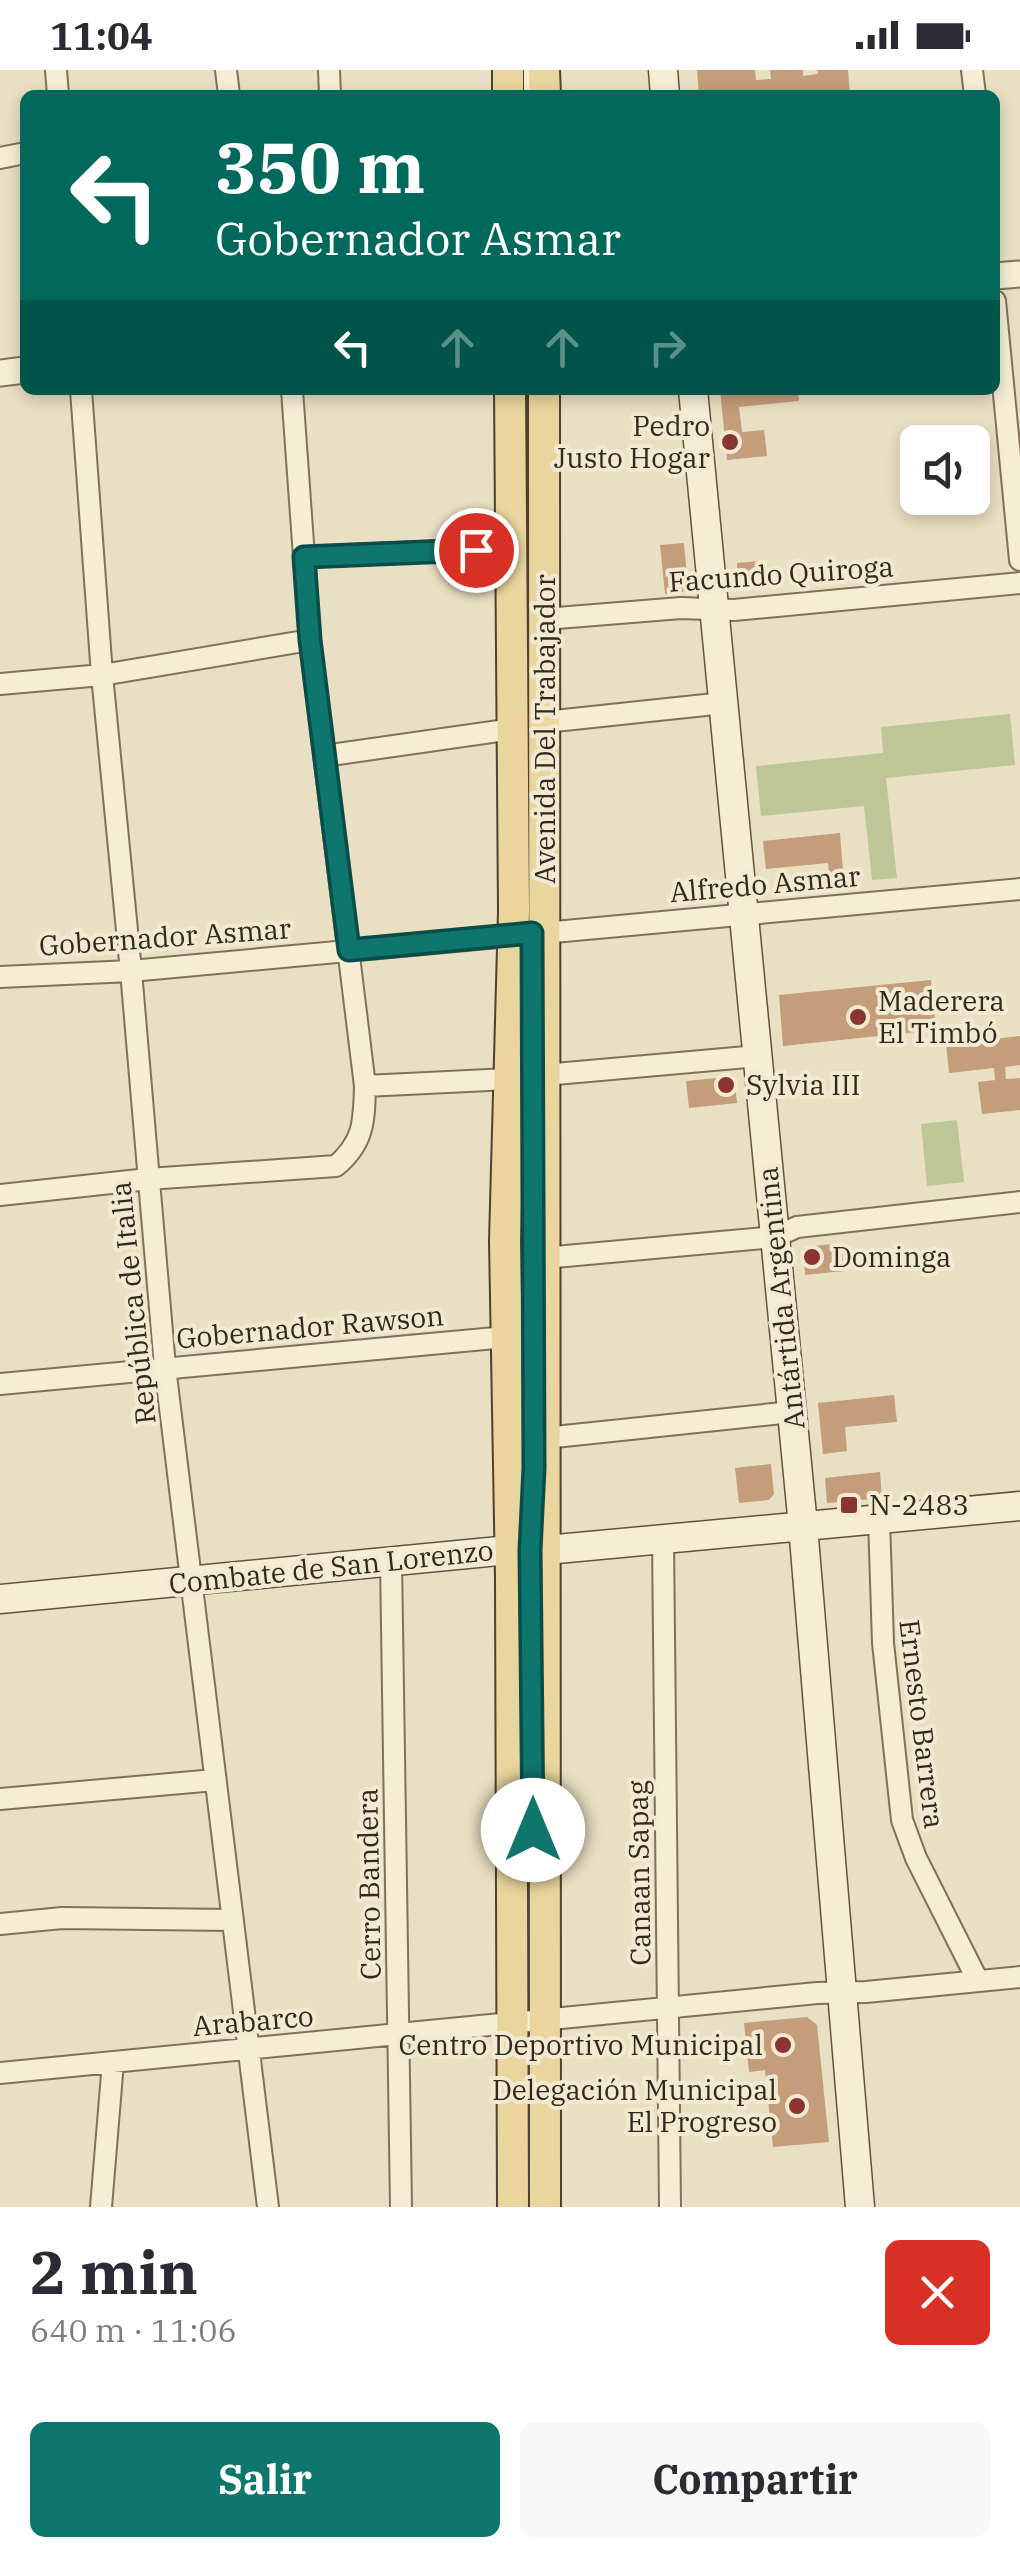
<!DOCTYPE html>
<html lang="es">
<head>
<meta charset="utf-8">
<style>
  body { margin:0; font-family:"IBM Plex Serif",serif; background:#f7f7f7; color:#2b2b33; height:100vh; display:flex; flex-direction:column; font-size:38px; white-space:nowrap }
  * { box-sizing:border-box; margin:0 }
  p { font-size:32px; color:#7c7c81 }
  .icon { flex:none; width:55px; height:55px; fill:none; stroke:currentColor; stroke-width:2; stroke-linecap:round; stroke-linejoin:round }
  .map { position:relative; height:2137px; overflow:hidden }
  .drawer { display:flex; flex-direction:column; background:#fff; flex:1 }
  .drawer>* { flex:none }
  .banner { position:absolute; left:20px; top:20px; width:980px; height:305px; border-radius:15px; box-shadow:0 5px 15px #0003; background:#00695c; color:#fff; overflow:hidden }
  .fabs { position:absolute; left:900px; top:355px; display:grid; gap:20px }
  .fabs a { display:grid; place-items:center; width:90px; height:90px; border-radius:15px; background:#fff; box-shadow:0 5px 15px #0003; font-size:50px }
  .pin { position:absolute; display:grid; place-items:center; width:85px; height:85px; color:#fff; margin:-42px; border:5px solid #fff; border-radius:50%; box-shadow:0 2px 10px #0007 }
  .me { position:absolute; width:110px; margin:-55px; rotate:0deg; stroke-linejoin:round; filter:drop-shadow(0 0 8px #0008) }
  .turn { display:flex; align-items:center; gap:35px; height:210px; padding:0 30px; font-size:45px }
  .turn .icon { width:130px; height:130px; stroke-width:2.5 }
  .turn b { display:block; font-size:70px; line-height:85px }
  .lanes { display:flex; align-items:center; height:95px; padding:0 30px; background:#0003; justify-content:center; gap:50px; direction:ltr }
  .lanes .off { opacity:.35 }
  .round { display:grid; place-items:center; flex:none; width:105px; height:105px; border-radius:15px; background:#f7f7f7 }
  .summary { display:flex; align-items:center; justify-content:space-between; height:170px; padding:0 30px }
  h1 { font-size:60px; font-weight:800; line-height:75px }
  .cta { display:flex; gap:20px; margin-top:auto; padding:20px 30px }
  .cta a { flex:1; height:115px; border-radius:15px; background:#0f766e; color:#fff; font-size:40px; font-weight:800; line-height:115px; text-align:center }
  .cta a+a { background:#f7f7f7; color:#2b2b33 }
  .status { display:flex; justify-content:space-between; align-items:center; height:70px; padding:0 50px; background:#fff; direction:ltr }
  .status svg { height:28px; fill:currentColor }
  .map>svg:first-child { display:block }
  .green { fill:#bec697 }
  .building { fill:#c49d7b }
  .lines { fill:none; stroke-linecap:round; stroke-linejoin:round }
  .service-casing { stroke:#81715b; stroke-width:14 }
  .minor-casing { stroke:#81715b; stroke-width:24 }
  .tertiary-casing { stroke:#81715b; stroke-width:29 }
  .secondary-casing { stroke:#63523e; stroke-width:31 }
  .primary-casing { stroke:#4f402f; stroke-width:34 }
  .service { stroke:#f5edd4; stroke-width:10 }
  .minor { stroke:#f5edd4; stroke-width:20 }
  .tertiary { stroke:#f5edd4; stroke-width:25 }
  .secondary { stroke:#f5edd4; stroke-width:28 }
  .primary { stroke:#e9d59d; stroke-width:30 }
  .route-casing { stroke:#0a4d48; stroke-width:25 }
  .route { stroke:#0f766e; stroke-width:18 }
  .poi-dot { fill:#8a3531; stroke:#f1ead1; stroke-width:4 }
  .labels { text-anchor:middle; stroke-width:8; stroke-linejoin:round; paint-order:stroke }
  .poi-label { font-size:28px; fill:#32291e; stroke:#f1ead1; text-anchor:start }
  .street-label { font-size:28px; fill:#32291e; stroke:#f1ead1 }
</style>
</head>
<body>
<div class="status"><b>11:04</b><svg viewBox="0 0 49 12"><path d="M0 12V9h3v3zM5 12V6h3v6zM10 12V3h3v9zM15 12V0h3v12zM26 1h20v11H26zM47 4h2v5h-2z"/></svg></div>
<div class="map">
<svg width="1020" height="2137" viewBox="0 0 1020 2137">
  <rect width="100%" height="100%" fill="#e9dfc2"/>
  <!-- green -->
  <path class="green" d="M1010,644L1015,695L886,708L897,808L872,810L864,736L761,746L756,696L883,683L881,657Z
    M527,990L528,1338L521,1240L522,1082Z
    M957,1050L964,1112L927,1116L921,1054Z"/>
  <!-- building -->
  <path class="building" d="M697,0H755L756,10L771,9L770,0H803V6L818,4L817,0H848L850,25H699Z
    M720,320H798L799,331L739,337L742,362L764,360L767,386L727,390Z
    M684,473L688,516L683,522L665,524L660,475Z
    M759,491L762,515L747,517L738,509L737,493Z
    M840,763L844,813L830,814L828,793L766,799L763,771Z
    M931,910L936,960L783,976L779,925Z
    M1020,966V995L1005,997L1006,1009L1020,1008V1040L982,1044L978,1012L995,1010L994,998L949,1003L946,974Z
    M726,1007L735,1015L737,1033L689,1038L686,1011Z
    M841,1173L844,1201L805,1205L804,1188L814,1176Z
    M894,1325L897,1352L845,1357L847,1381L823,1384L818,1333Z
    M771,1394L774,1424L769,1430L739,1433L735,1398Z
    M880,1402L882,1428L827,1433L825,1408Z
    M807,1947L817,1955L829,2072L773,2077L765,2000L749,2002L744,1953Z"/>
  <g class="lines">
    <defs>
      <path id="service" d="M529,0V25
        M522,1318L524,1376"/>
      <path id="minor" d="M56,0L58,25
        M226,0L229,25
        M329,0L330,25
        M972,0L975,25
        M0,88L25,83
        M995,231L1020,490
        M81,320L102,605L131,901L165,1297L268,2137
        M304,487L511,478
        M545,549L681,538L734,540L1020,513
        M0,614L102,605L310,570
        M545,652L724,633
        M324,686L512,659
        M0,907L131,901L1020,819
        M544,1005L758,986
        M365,1016L509,1009
        M0,1125L148,1109L336,1096C364,1072 364,1052 365,1016L310,570L292,320
        M544,1188L775,1167L797,1157L1020,1132
        M0,1314L506,1267
        M545,1368L792,1342
        M879,1449L883,1573L902,1750L916,1788L978,1911
        M663,1469L670,2137
        M391,1491L401,2137
        M0,1729L215,1710
        M0,1854L62,1848L232,1850
        M0,2003L817,1923L866,1922L1020,1907
        M101,2137L113,1992"/>
      <path id="tertiary" d="M995,206L1020,204
        M0,303L25,300"/>
      <path id="secondary" d="M663,0L665,25
        M693,320L803,1456L860,2137
        M0,1529L510,1480H546L1020,1436"/>
      <path id="primary" d="M508,0V25
        M544,0L545,25
        M510,320L514,841L505,1171L511,1507L513,2137
        M544,320L545,2137"/>
    </defs>
    <!-- service casing -->
    <use href="#service" class="service-casing"/>
    <!-- minor casing -->
    <use href="#minor" class="minor-casing"/>
    <!-- tertiary casing -->
    <use href="#tertiary" class="tertiary-casing"/>
    <!-- secondary casing -->
    <use href="#secondary" class="secondary-casing"/>
    <!-- primary casing -->
    <use href="#primary" class="primary-casing"/>
    <!-- service -->
    <use href="#service" class="service"/>
    <!-- minor -->
    <use href="#minor" class="minor"/>
    <!-- tertiary -->
    <use href="#tertiary" class="tertiary"/>
    <!-- secondary -->
    <use href="#secondary" class="secondary"/>
    <!-- primary -->
    <use href="#primary" class="primary"/>
  </g>
  <g class="lines">
    <defs>
      <path id="route" d="M476,480L304,487L310,570L349,880L532,863L534,1398L530,1480L533,1760"/>
    </defs>
    <!-- route casing -->
    <use href="#route" class="route-casing"/>
    <!-- route -->
    <use href="#route" class="route"/>
  </g>
  <!-- markers -->
  <g class="poi-dot">
    <circle cx="730" cy="372" r="10"/>
    <circle cx="858" cy="947" r="10"/>
    <circle cx="726" cy="1015" r="10"/>
    <circle cx="812" cy="1187" r="10"/>
    <rect x="839" y="1425" width="20" height="20" rx="5"/>
    <circle cx="783" cy="1975" r="10"/>
    <circle cx="797" cy="2036" r="10"/>
  </g>
  <g class="labels">
    <!-- poi labels -->
    <g class="poi-label">
      <text x="710" y="366" text-anchor="end">Pedro<tspan x="710" dy="32">Justo Hogar</tspan></text>
      <text x="878" y="941">Maderera<tspan x="878" dy="32">El Timbó</tspan></text>
      <text x="746" y="1025">Sylvia III</text>
      <text x="832" y="1197">Dominga</text>
      <text x="869" y="1445">N-2483</text>
      <text x="763" y="1985" text-anchor="end">Centro Deportivo Municipal</text>
      <text x="777" y="2030" text-anchor="end">Delegación Municipal<tspan x="777" dy="32">El Progreso</tspan></text>
    </g>
    <!-- street labels -->
    <g class="street-label">
      <text transform="translate(781 504) rotate(-4)" y="10">Facundo Quiroga</text>
      <text transform="translate(545 659) rotate(-90)" y="10">Avenida Del Trabajador</text>
      <text transform="translate(765 814) rotate(-5)" y="10">Alfredo Asmar</text>
      <text transform="translate(165 867) rotate(-4)" y="10">Gobernador Asmar</text>
      <text transform="translate(781 1228) rotate(-96)" y="10">Antártida Argentina</text>
      <text transform="translate(133 1233) rotate(-96)" y="10">República de Italia</text>
      <text transform="translate(310 1257) rotate(-5)" y="10">Gobernador Rawson</text>
      <text transform="translate(331 1497) rotate(-6)" y="10">Combate de San Lorenzo</text>
      <text transform="translate(922 1654) rotate(83)" y="10">Ernesto Barrera</text>
      <text transform="translate(639 1803) rotate(-91)" y="10">Canaan Sapag</text>
      <text transform="translate(369 1814) rotate(-91)" y="10">Cerro Bandera</text>
      <text transform="translate(253 1951) rotate(-5)" y="10">Arabarco</text>
    </g>
  </g>
</svg>
<div class="fabs">
<a><svg class="icon" aria-label="sound" viewBox="0 0 24 24"><path d="M4 9h4l5-4v14l-5-4H4zM17 9q2 3 0 6"/></svg></a>
</div>
<div class="pin" style="left:476px;top:480px;background:#d93025"><svg class="icon" aria-label="arrive" viewBox="0 0 24 24"><path d="M6 21V4h12l-3 4 3 4H6"/></svg></div>
<svg class="me" style="left:533px;top:1760px" viewBox="-20 -20 40 40"><circle r="19" fill="#fff"/><path d="M0-13L10 11 0 6-10 11z" fill="#0f766e"/></svg>
<div class="banner">
<div class="turn"><svg class="icon" aria-label="left" viewBox="0 0 24 24"><path d="M17 20v-9H6M10 6l-5 5 5 5"/></svg><div><b>350 m</b>Gobernador Asmar</div></div>
<div class="lanes"><svg class="icon" aria-label="left" viewBox="0 0 24 24"><path d="M17 20v-9H6M10 6l-5 5 5 5"/></svg><svg class="icon off" aria-label="ahead" viewBox="0 0 24 24"><path d="M12 20V5M6 11l6-6 6 6"/></svg><svg class="icon off" aria-label="ahead" viewBox="0 0 24 24"><path d="M12 20V5M6 11l6-6 6 6"/></svg><svg class="icon off" aria-label="right" viewBox="0 0 24 24"><path d="M7 20v-9h11M14 6l5 5-5 5"/></svg></div>
</div>
</div>
<section class="drawer">
<div class="summary"><div><h1>2 min</h1><p>640 m · 11:06</p></div><a class="round" style="background:#d93025;color:#fff"><svg class="icon" aria-label="close" viewBox="0 0 24 24"><path d="M6 6l12 12M18 6L6 18"/></svg></a></div>
<div class="cta"><a>Salir</a><a>Compartir</a></div>
</section>
</body>
</html>
